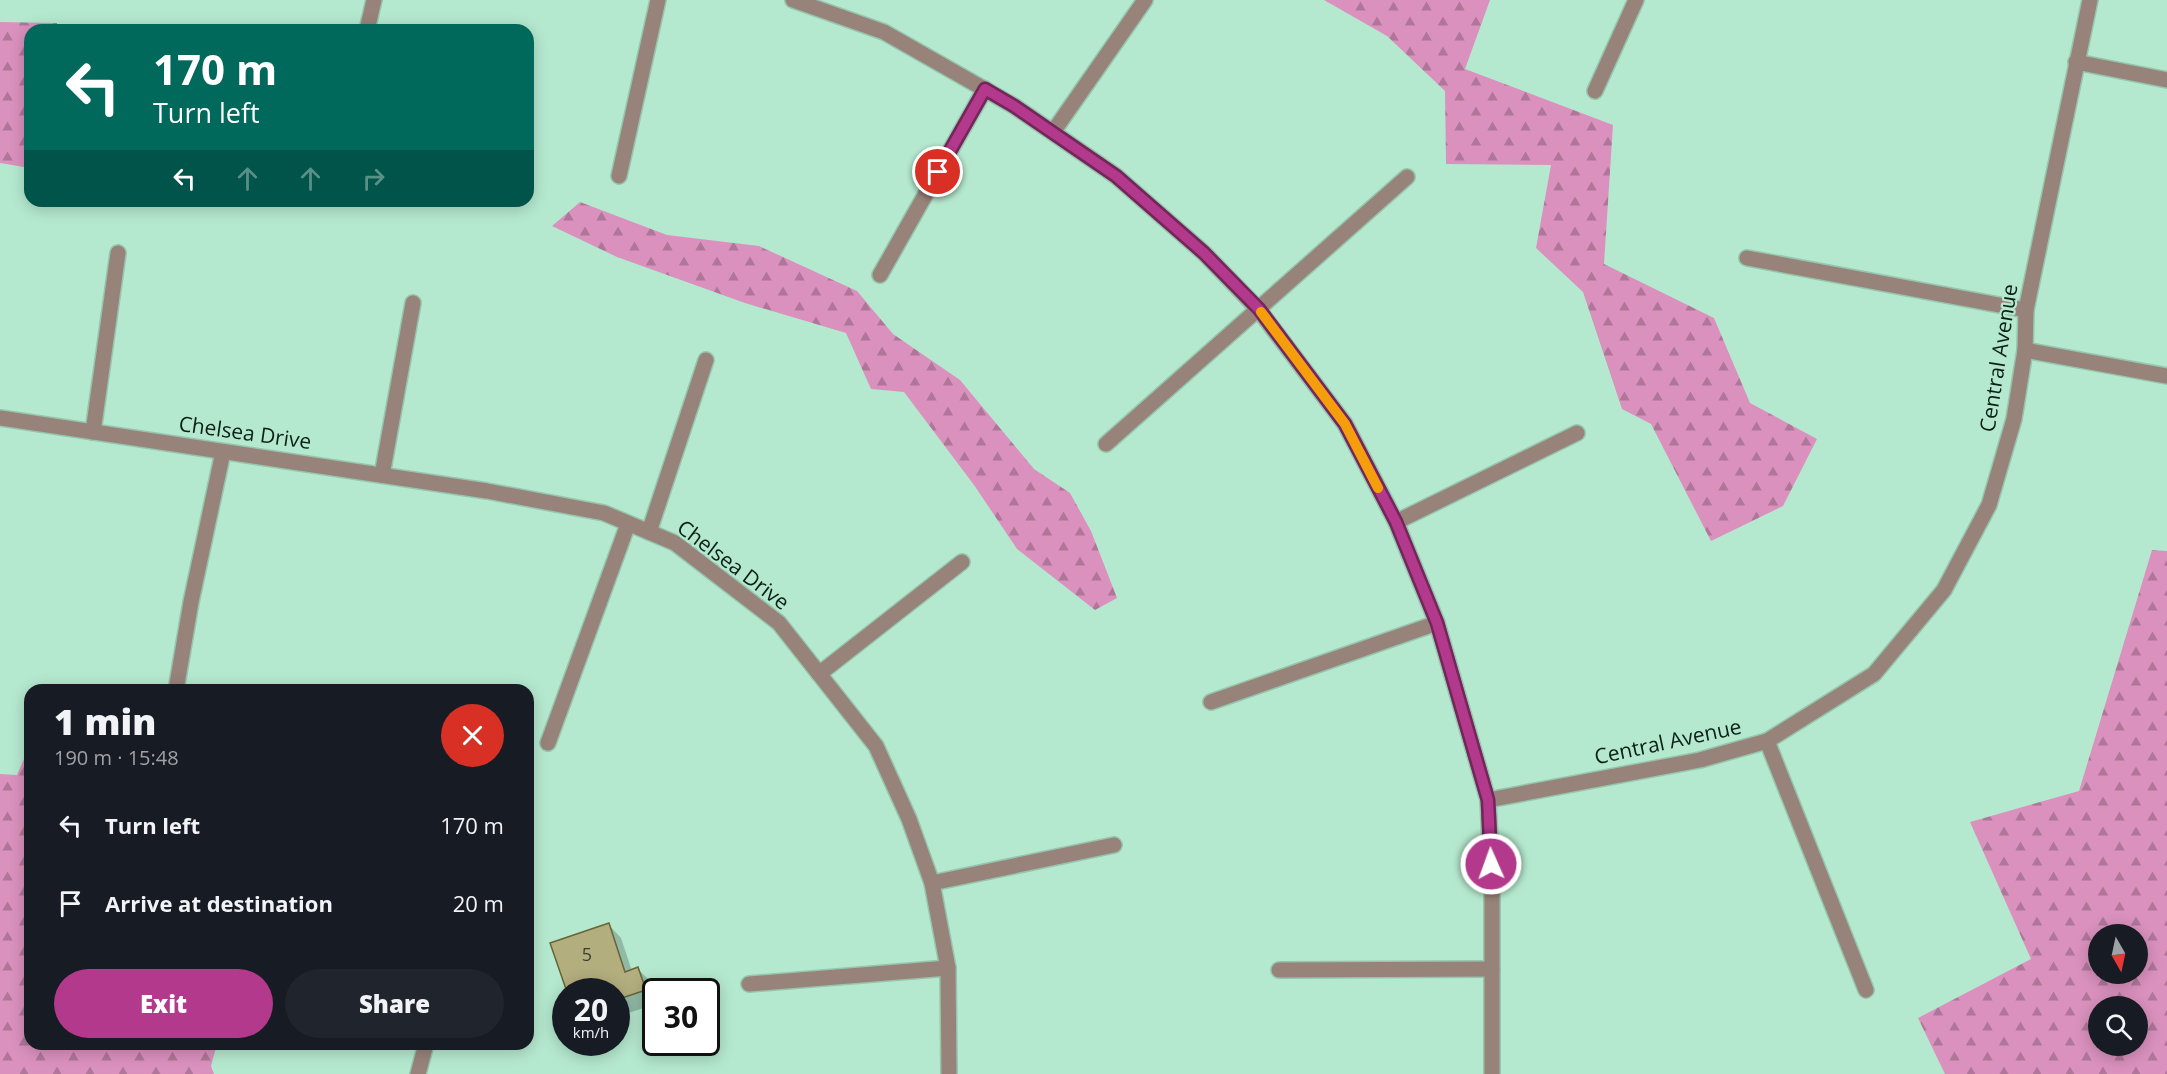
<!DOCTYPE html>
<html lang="en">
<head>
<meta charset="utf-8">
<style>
  body { margin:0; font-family:"Open Sans",sans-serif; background:#20242c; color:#f1f3f6; height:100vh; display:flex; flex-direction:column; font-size:22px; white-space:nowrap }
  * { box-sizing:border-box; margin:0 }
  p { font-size:20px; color:#9ea1a6 }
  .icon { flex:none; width:33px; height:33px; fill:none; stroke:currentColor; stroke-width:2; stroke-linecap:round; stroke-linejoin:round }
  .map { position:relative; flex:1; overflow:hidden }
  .panel { position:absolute; left:24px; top:684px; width:510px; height:366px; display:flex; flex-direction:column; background:#171b24; border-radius:18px; box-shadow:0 3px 15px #0003 }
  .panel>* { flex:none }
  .guide { position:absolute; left:24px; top:24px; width:510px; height:183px; border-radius:18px; box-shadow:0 3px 15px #0003; background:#00695c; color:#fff; overflow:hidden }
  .needle { width:39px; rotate:171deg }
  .buttons { position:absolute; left:2088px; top:924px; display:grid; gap:12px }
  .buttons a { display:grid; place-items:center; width:60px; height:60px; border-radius:50%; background:#171b24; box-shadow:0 3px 15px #0003; font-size:30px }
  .speed { position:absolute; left:552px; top:978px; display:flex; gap:12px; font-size:30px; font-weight:700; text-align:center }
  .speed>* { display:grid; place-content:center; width:78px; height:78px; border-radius:50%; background:#171b24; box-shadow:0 3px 15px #0003; line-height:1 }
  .speed small { font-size:15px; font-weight:400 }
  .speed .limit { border:3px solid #111; border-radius:9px; background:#fff; color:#111 }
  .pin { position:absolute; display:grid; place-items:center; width:51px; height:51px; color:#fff; margin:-26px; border:3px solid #fff; border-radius:50%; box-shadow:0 2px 6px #0007 }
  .me { position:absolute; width:66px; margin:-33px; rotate:358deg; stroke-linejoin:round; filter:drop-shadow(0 0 4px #0008) }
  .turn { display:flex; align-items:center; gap:21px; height:126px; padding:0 30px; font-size:27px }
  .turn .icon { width:78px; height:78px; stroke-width:2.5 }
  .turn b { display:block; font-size:42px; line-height:51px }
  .lanes { display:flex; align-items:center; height:57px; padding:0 30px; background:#0003; justify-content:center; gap:30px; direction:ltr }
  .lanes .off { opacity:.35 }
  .round { display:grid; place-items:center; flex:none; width:63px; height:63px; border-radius:32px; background:#20242c }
  .headline { display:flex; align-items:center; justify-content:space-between; height:102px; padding:0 30px }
  h1 { font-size:36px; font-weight:800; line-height:45px }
  .button { display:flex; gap:12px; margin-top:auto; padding:12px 30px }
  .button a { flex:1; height:69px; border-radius:36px; background:#b3398c; color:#fff; font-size:24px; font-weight:800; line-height:69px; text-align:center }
  .button a+a { background:#20242c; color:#f1f3f6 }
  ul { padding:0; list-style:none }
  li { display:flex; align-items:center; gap:18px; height:78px; padding:0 30px }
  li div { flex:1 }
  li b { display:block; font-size:22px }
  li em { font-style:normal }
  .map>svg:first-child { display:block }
  .forest { fill:url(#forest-firs); fill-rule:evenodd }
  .shadow { fill:#0003 }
  .building { fill:#b3ae7e; stroke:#696437; stroke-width:1.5 }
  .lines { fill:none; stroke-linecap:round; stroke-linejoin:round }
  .service-casing { stroke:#96c5ae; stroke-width:18 }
  .minor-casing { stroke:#96c5ae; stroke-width:18 }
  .service { stroke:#98837a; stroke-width:15 }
  .minor { stroke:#98837a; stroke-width:15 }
  .route-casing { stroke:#74255b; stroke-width:15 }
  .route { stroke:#b3398c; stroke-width:10 }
  .slow { stroke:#f59e0b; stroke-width:10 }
  .labels { text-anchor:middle; stroke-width:4.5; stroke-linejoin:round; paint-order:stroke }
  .number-label { font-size:18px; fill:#344330 }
  .street-label { font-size:21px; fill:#0a1f16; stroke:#b5e9cf }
</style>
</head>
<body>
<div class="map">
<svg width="2167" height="1074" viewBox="0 0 2167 1074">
  <defs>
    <pattern id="forest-firs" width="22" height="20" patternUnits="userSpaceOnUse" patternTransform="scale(1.5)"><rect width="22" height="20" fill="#da91be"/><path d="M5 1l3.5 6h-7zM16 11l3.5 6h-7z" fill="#af7699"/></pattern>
  </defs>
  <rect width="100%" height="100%" fill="#b5e9cf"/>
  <!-- forest -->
  <path class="forest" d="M1324,0H1490L1465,69L1613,125L1604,264L1714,318L1750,403L1817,439L1783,506L1711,541L1651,424L1622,409L1583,292L1536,248L1551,165L1446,164L1445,91L1387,36Z
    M0,22L57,23V30H30V168L0,163Z
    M580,202L667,235L759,246L857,291L893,334L960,380L1034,469L1070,493L1091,531L1117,598L1095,610L1017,549L974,485L904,392L871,389L846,333L745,303L617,257L552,226Z
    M2152,550L2167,551V1074H1945L1918,1018L2031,959L1970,822L2079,791ZM2098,934H2138V974H2098ZM2098,1006H2138V1046H2098Z
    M30,745V1044H217L211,1066L214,1074H0V774L17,775Z"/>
  <!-- shadow -->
  <path class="shadow" d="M608,924L621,938L632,971L638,969L651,982L656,995V1004L616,1017V992Z"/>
  <!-- building -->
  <path class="building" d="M609,923L625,972L638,967L646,990L616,1000V992H567L550,943Z"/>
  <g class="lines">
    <defs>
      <path id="service" d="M367,30L374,0
        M2076,62L2167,80
        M1595,91L1636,0
        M1053,132L1145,0
        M619,176L658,0
        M1747,258L2026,310
        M880,275L985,89
        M2025,350L2167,376
        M93,432L118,253
        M1106,444L1407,177
        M382,475L413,303
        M1396,522L1577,433
        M649,532L706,360
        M819,674L962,562
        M176,690L191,602L223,452
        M1211,702L1437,623
        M1767,741L1866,990
        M548,743L628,524
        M932,883L1114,845
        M1279,970L1492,969
        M749,984L948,968"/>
      <path id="minor" d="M793,0L884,32L1014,106L1116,176L1204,253L1259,310L1345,424L1396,522L1437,623L1488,800L1492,885V1074
        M0,418L487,491L604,513L675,543L779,623L876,746L909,819L932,883L948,968L949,1074
        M1488,800L1700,760L1767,741L1874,674L1944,590L1989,505L2014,419L2025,350L2026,310L2090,0
        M418,1074L426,1044"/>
    </defs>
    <!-- service casing -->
    <use href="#service" class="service-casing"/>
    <!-- minor casing -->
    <use href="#minor" class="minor-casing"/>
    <!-- service -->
    <use href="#service" class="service"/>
    <!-- minor -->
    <use href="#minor" class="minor"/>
  </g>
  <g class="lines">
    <defs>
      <path id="route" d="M938,172L985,89L1014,106L1116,176L1204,253L1259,309L1345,424L1396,522L1437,623L1488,800L1491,864"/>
    </defs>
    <!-- route casing -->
    <use href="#route" class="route-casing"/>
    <!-- route -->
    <use href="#route" class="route"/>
    <!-- slow -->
    <path class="slow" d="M1261,312L1345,424L1378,488"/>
  </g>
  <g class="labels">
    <!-- number labels -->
    <g class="number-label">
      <text x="587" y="961">5</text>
    </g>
    <!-- street labels -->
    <g class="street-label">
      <text transform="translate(1999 358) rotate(-81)" y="7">Central Avenue</text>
      <text transform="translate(245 433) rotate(8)" y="7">Chelsea Drive</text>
      <text transform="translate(733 565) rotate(37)" y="7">Chelsea Drive</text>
      <text transform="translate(1668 742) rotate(-12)" y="7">Central Avenue</text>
    </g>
  </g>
</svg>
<div class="buttons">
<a><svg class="needle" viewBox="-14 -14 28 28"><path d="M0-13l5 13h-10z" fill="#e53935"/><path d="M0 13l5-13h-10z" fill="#9ea1a6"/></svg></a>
<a><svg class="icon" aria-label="search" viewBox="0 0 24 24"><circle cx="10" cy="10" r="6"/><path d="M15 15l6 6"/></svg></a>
</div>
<div class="speed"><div>20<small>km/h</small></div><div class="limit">30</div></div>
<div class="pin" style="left:938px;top:172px;background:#d93025"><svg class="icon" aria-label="arrive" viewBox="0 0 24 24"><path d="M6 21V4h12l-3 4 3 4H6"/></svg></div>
<svg class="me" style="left:1491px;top:864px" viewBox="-20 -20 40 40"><circle r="17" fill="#b3398c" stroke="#fff" stroke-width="3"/><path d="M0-11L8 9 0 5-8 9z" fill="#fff"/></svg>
<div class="guide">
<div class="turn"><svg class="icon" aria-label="left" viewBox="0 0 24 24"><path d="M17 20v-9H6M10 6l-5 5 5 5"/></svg><div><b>170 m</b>Turn left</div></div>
<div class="lanes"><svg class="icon" aria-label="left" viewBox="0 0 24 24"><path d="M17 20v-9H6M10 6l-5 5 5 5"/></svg><svg class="icon off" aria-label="ahead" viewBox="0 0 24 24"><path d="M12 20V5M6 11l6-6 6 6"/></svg><svg class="icon off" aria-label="ahead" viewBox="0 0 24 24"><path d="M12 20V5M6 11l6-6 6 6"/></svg><svg class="icon off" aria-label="right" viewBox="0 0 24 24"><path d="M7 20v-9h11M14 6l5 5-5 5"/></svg></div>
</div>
<section class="panel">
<div class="headline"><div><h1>1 min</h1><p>190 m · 15:48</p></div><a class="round" style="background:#d93025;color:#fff"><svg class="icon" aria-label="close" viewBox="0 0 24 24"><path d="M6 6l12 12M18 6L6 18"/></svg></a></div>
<ul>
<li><svg class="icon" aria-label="left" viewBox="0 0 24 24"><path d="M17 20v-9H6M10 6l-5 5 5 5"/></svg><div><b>Turn left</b></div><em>170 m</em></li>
<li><svg class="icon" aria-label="arrive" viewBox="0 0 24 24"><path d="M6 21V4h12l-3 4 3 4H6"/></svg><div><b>Arrive at destination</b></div><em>20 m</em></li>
</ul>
<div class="button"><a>Exit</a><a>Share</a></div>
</section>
</div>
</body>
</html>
